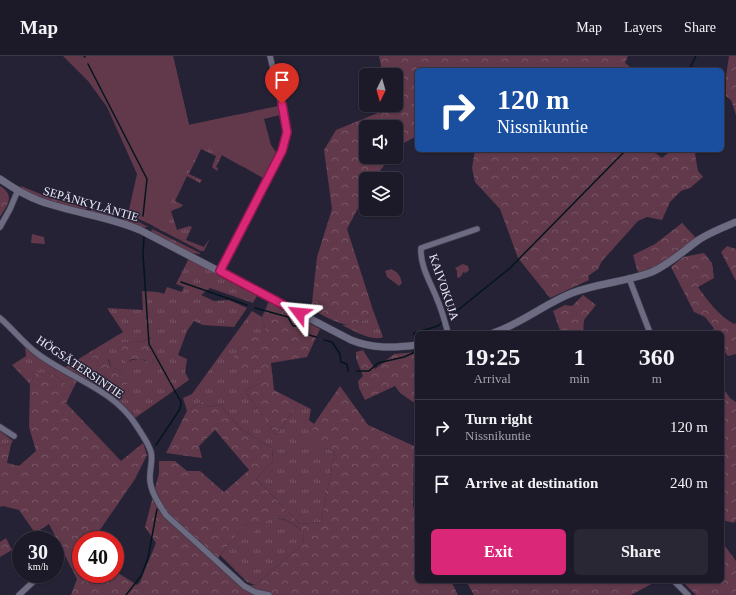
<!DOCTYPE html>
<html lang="en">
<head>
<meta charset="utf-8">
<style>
  body { margin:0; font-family:Georgia,serif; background:#292734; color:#f1f3f6; height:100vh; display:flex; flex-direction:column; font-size:15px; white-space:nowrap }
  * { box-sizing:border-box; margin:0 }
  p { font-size:13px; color:#a0a1a8 }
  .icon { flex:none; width:22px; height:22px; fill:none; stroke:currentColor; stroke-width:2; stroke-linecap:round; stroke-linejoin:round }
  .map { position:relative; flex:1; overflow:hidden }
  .side { position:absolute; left:415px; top:275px; width:309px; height:252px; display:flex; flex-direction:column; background:#1c1a28; border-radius:6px; box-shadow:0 1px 3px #0004,0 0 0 1px #3a3845 }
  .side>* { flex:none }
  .hud { position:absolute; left:415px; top:12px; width:309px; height:84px; border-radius:6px; box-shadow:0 1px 3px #0004,0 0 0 1px #3a3845; background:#1a4fa0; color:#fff; overflow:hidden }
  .needle { width:26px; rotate:185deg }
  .controls { position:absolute; left:359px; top:12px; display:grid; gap:8px }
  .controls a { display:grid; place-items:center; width:44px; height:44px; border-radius:6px; background:#1c1a28; box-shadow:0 1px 3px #0004,0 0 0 1px #3a3845; font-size:20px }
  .speed { position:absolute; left:12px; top:475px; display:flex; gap:8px; font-size:20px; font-weight:700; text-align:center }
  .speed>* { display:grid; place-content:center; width:52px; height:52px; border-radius:50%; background:#1c1a28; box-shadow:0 1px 3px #0004,0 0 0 1px #3a3845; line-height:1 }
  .speed small { font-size:10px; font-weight:400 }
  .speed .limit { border:6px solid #d22; background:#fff; color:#111 }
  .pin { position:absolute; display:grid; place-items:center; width:34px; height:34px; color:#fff; margin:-41px -17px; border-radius:50% 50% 50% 0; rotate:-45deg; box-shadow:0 0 4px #0007 }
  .pin .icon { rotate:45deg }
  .me { position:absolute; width:44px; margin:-22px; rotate:299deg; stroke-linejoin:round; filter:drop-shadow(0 0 3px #0008) }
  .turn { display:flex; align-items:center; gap:14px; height:84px; padding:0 16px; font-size:18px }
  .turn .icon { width:52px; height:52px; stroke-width:2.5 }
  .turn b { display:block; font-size:28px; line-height:34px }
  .eta { display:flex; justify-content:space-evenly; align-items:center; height:68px; text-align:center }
  .eta b { font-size:24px; font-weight:800; line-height:28px }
  .action { display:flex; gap:8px; margin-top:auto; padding:8px 16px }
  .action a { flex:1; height:46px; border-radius:6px; background:#db2777; color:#fff; font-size:16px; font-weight:800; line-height:46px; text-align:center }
  .action a+a { background:#292734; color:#f1f3f6 }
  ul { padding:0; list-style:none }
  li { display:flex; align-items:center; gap:12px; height:56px; padding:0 16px; border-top:1px solid #3a3845 }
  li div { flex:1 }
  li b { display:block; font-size:15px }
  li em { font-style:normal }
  header { display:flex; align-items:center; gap:24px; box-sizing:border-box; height:56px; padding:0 20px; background:#1c1a28; border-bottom:1px solid #3a3845 }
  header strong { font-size:19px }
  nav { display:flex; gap:22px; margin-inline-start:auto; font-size:14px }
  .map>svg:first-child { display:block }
  .grass { fill:url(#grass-tufts); fill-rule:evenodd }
  .forest { fill:url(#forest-crowns); fill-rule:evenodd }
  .park { fill:#61394a }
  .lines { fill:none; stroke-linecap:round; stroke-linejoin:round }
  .stream { stroke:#03151d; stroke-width:1.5 }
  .minor-casing { stroke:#3f3c4d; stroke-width:7 }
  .tertiary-casing { stroke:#3f3c4d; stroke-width:8 }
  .minor { stroke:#6d6b82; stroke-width:5.5 }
  .tertiary { stroke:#6d6b82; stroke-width:7 }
  .route-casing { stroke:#8e194d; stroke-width:10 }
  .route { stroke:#db2777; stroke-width:7 }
  .labels { text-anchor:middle; stroke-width:3; stroke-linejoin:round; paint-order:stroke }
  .street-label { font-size:12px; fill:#edecf9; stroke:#252236 }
</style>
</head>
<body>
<header>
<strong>Map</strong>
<nav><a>Map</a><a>Layers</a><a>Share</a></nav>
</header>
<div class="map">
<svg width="736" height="539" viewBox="0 0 736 539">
  <defs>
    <pattern id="grass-tufts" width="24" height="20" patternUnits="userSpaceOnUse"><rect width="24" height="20" fill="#61394a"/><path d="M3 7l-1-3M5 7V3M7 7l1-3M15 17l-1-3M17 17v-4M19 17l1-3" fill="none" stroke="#785665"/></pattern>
    <pattern id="forest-crowns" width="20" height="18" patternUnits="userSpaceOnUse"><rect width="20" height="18" fill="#61394a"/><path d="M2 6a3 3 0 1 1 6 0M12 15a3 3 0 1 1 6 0" fill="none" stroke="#785665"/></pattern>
  </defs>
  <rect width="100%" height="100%" fill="#252236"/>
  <!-- grass -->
  <path class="grass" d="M173,0L189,69L236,59L241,110L222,99L216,111L218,112L217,115L212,111L216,100L201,93L189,118L202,124L200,127L187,120L175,145L183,149L181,151L171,155L177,174L189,170L192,171L186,184L204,191L210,182L204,195H201L153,170L167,124Z
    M21,130L50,142L88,152L84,154L40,142L22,134Z
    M92,152L115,158L116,159L112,161L91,156V154Z
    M126,161L137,165L148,171L143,172L125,165L124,163Z
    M152,173L200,197V198L192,197L151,176Z
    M189,202L242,232L258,238L253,247L210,232L201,239L214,245L229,244L247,252L234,271L203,269L194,265L187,275L178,299L187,303L185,316L189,324L135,362C111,339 92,325 62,313L123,276L107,252L143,254L142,235C150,236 157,235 164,238L167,231L182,236L184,231L176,228ZM151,282V300L154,307L152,308C144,303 135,301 127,307L123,302L121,287L144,285ZM106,294L111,311L119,314L123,320L112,331L104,317Z
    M373,254L383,281C372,286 352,274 342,269C357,268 364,267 373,254Z
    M252,255L262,261L266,277L261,309V327L245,335L276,379L299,347L311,353L309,364L314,368L311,385L335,396L321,466L300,468L256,423L273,405L272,392L241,373L220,349L206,351L202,345L187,355L183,342L192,338Z
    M25,291L57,314L77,325L73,333L54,319L35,318L30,328L12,309L26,300Z
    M0,375L13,385L11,388L0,390Z
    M270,462C286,462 293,467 304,477L303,488L255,529L247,526L220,499L246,468L254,475Z"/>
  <!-- forest -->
  <path class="forest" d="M379,0H628L625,7L634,14H417V80L400,89L396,93V71H366V101H390L374,123H366V137L347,173L373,254C355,282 331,263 309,252L312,247L317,201L332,153L324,94L336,74L390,52L389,49H396V19H383Z
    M729,0H736V59L731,44L726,40V21Z
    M475,94H651L662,102L672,94H698L695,98L698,115L703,121L690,132L681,135L670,146L662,164L647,161L638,165L602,205L598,213L588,220L589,224L550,242L518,202L500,153L475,126L472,112Z
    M0,130C16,140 7,149 0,161Z
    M682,167L696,182C678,197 663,208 640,217L637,214L633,199L655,188Z
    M727,190L736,193V225L721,196Z
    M704,197L712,207L714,222L698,231C708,245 718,259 734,268L736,267V298L728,300L722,293V277H715L713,271L705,261L694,256L671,211L683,201Z
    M583,239L596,249L584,264L583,277H561L553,255L565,249L572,250Z
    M269,245L320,273L307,301L271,307L274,334L299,347L276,379L245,335L261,327V310L240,316L233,302L246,276L266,277L262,261Z
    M152,282L151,300L154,307L152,308L145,304L132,303L127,307L123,302L117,297V293L121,287L144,285Z
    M106,294L112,301L108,304L111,311L119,314L123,320L127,314L132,319L126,330L119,328L117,333L112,331L104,317L96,312L92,301Z
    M363,294L375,313L394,298L417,296V345L413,346L400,337L395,330L365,344L359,332L358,325L363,320L356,302V296Z
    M42,316L54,319L73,333L66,347L121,405L143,387L147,399L135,423L93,484H81V518H115V515L137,529L140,526L156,487L145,471L159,417V405H175L187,415H200L224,436L249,414L215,374L199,390L202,402L166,397L187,355L202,345L207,351L220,349L241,373L272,392L273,405L256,423L300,468L321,466L335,396L310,385L314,368L340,330L368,369L414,390L413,450L417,459V525H451L458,539H71L77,523L49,468L35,477L19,454L3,450L0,451V390L11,388L7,407L19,410L36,395L29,371L30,328L35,318ZM270,462C286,462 293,466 304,477L303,488L255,529L244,530L217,505L220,499L246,468L254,476Z
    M723,332L730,342L736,346V464L734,467L722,464V335Z
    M6,482L12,494L0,501V486Z
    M722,486L736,505V539H696L682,525H722Z
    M466,525H657L631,539H474Z"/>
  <!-- park -->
  <path class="park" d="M63,0H173L189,69L278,50L280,59L264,63L271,89L276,96L263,122L222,99L199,89L158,172L128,158L137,118L107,51L88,25Z
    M32,178L44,181L45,188L31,187Z
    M463,208L468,210L469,214L466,217L463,216L462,219L459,222L457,221V215L455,212Z
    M391,213C398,216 400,219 402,227L399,230L387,221L385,215Z"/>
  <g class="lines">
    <!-- stream -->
    <path class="stream" d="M84,0L85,1
      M88,8L147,123L143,160
      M689,14L696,0
      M144,181L143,198L149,288L181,346L180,353L156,389
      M181,226L247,249
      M255,252L288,261L293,270H304L309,279L316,281
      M448,262L510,212L626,94
      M414,279V277L438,270L441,267
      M324,284L332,286L340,298L341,306L347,308L348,315
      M357,315H369L378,307L404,301L415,296V294
      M126,539L141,520L148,502L157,453"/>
    <defs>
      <path id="minor" d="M0,171L10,153L18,134
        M220,215L282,95C285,86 287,79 286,69L270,0
        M629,222L650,277
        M0,262C13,273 24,288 38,298C70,322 113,333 136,369C141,377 148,386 151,396C153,404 150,412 150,420C149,434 159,448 166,459L244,530L255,536L269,539
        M448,277C445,266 442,254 437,243C431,227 420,211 421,192L477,173
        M0,371L14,380
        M674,525L688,539
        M19,539L33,526L38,518"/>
      <path id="tertiary" d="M0,123C13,132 26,140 40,145C73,157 108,160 140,174L351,284C373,293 394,292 417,289
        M493,277C521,268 544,248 572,237C598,227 626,226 652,216C670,208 684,194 700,183C711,176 724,171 736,166"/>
    </defs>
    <!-- minor casing -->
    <use href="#minor" class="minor-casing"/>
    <!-- tertiary casing -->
    <use href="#tertiary" class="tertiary-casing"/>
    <!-- minor -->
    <use href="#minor" class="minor"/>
    <!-- tertiary -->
    <use href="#tertiary" class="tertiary"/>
  </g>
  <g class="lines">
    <defs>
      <path id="route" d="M282,48L287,76L282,95L220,215L299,257"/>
    </defs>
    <!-- route casing -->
    <use href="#route" class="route-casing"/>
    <!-- route -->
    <use href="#route" class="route"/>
  </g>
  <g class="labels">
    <!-- street labels -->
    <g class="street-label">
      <text transform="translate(91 148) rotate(16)" y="4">SEPÄNKYLÄNTIE</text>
      <text transform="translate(444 231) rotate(71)" y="4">KAIVOKUJA</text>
      <text transform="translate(80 311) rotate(34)" y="4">HÖGSÄTERSINTIE</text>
    </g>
  </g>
</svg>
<div class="controls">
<a><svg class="needle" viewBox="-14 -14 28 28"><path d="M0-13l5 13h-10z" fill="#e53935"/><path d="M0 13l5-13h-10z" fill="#a0a1a8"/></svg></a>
<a><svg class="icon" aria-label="sound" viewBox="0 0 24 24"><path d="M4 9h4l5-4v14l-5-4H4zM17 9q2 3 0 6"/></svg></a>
<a><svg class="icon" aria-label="layers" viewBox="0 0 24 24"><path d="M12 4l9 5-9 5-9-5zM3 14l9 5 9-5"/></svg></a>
</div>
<div class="speed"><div>30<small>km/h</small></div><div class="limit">40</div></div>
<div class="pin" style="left:282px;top:48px;background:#d93025"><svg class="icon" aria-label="arrive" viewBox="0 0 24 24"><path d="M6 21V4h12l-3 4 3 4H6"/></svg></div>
<svg class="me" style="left:299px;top:257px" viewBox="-20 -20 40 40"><path d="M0-17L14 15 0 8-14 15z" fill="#db2777" stroke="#fff" stroke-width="4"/></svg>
<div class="hud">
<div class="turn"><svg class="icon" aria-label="right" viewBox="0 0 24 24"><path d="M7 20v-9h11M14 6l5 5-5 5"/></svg><div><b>120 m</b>Nissnikuntie</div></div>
</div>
<section class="side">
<div class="eta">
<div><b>19:25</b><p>Arrival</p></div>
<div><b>1</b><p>min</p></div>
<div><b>360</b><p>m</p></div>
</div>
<ul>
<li><svg class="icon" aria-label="right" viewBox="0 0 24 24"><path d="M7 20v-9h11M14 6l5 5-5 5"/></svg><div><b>Turn right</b><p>Nissnikuntie</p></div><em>120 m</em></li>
<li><svg class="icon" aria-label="arrive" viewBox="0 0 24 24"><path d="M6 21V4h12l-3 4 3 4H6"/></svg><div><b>Arrive at destination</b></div><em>240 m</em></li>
</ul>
<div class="action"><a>Exit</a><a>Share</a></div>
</section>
</div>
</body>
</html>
